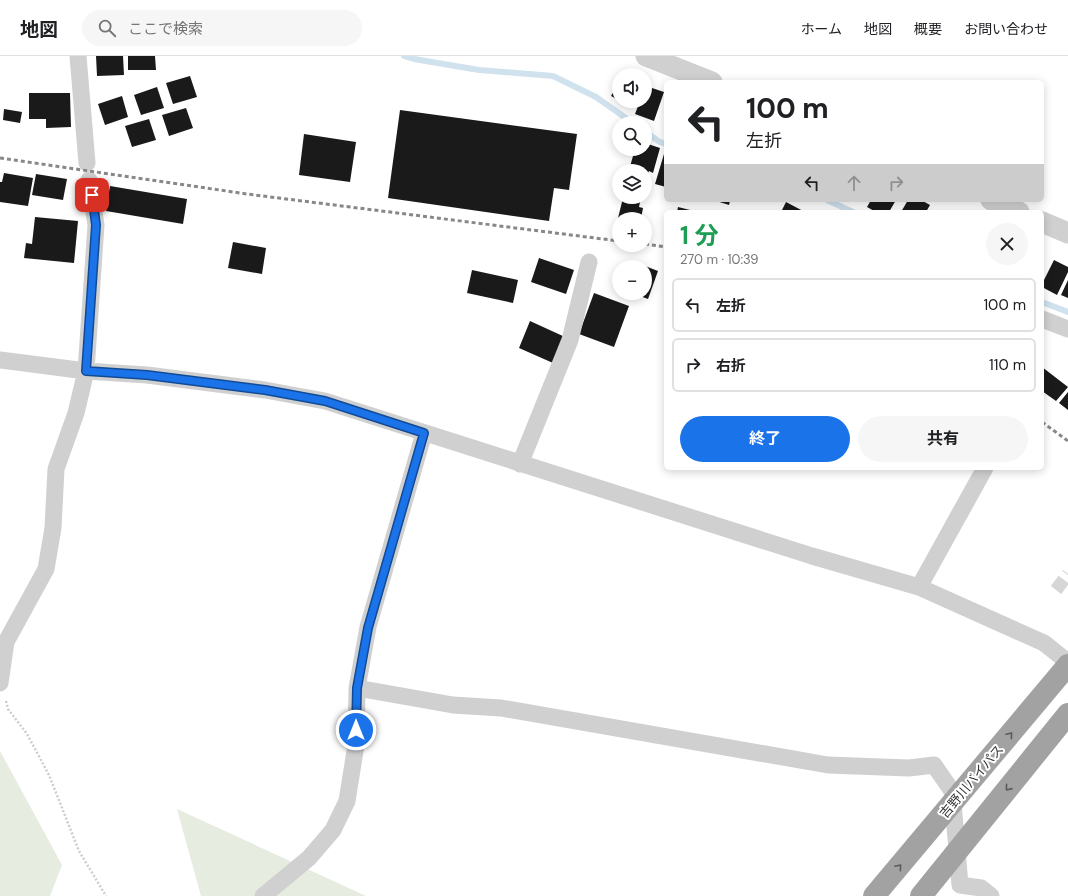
<!DOCTYPE html>
<html lang="ja">
<head>
<meta charset="utf-8">
<style>
  body { margin:0; font-family:"DM Sans","Noto Sans JP",sans-serif; background:#f6f6f6; color:#202124; height:100vh; display:flex; flex-direction:column; font-size:15px; white-space:nowrap }
  * { box-sizing:border-box; margin:0 }
  p { font-size:13px; color:#757577 }
  .icon { flex:none; width:22px; height:22px; fill:none; stroke:currentColor; stroke-width:2; stroke-linecap:round; stroke-linejoin:round }
  .map { position:relative; flex:1; overflow:hidden }
  .side { position:absolute; left:664px; top:154px; width:380px; height:260px; display:flex; flex-direction:column; background:#fff; border-radius:6px; box-shadow:0 2px 10px #0003 }
  .side>* { flex:none }
  .hud { position:absolute; left:664px; top:24px; width:380px; height:122px; border-radius:6px; box-shadow:0 2px 10px #0003; background:#fff; color:#202124; overflow:hidden }
  .controls { position:absolute; left:612px; top:12px; display:grid; gap:8px }
  .controls a { display:grid; place-items:center; width:40px; height:40px; border-radius:50%; background:#fff; box-shadow:0 2px 10px #0003; font-size:20px }
  .pin { position:absolute; display:grid; place-items:center; width:34px; height:34px; color:#fff; margin:-17px; border-radius:8px; box-shadow:0 2px 6px #0006 }
  .me { position:absolute; width:44px; margin:-22px; rotate:0deg; stroke-linejoin:round; filter:drop-shadow(0 0 3px #0008) }
  .turn { display:flex; align-items:center; gap:14px; height:84px; padding:0 16px; font-size:18px }
  .turn .icon { width:52px; height:52px; stroke-width:2.5 }
  .turn b { display:block; font-size:28px; line-height:34px }
  .lanes { display:flex; align-items:center; height:38px; padding:0 16px; background:#0003; justify-content:center; gap:20px; direction:ltr }
  .lanes .off { opacity:.35 }
  .round { display:grid; place-items:center; flex:none; width:42px; height:42px; border-radius:21px; background:#f6f6f6 }
  .headline { display:flex; align-items:center; justify-content:space-between; height:68px; padding:0 16px }
  h1 { font-size:24px; font-weight:700; line-height:30px; color:#1e9e55 }
  .button { display:flex; gap:8px; margin-top:auto; padding:8px 16px }
  .button a { flex:1; height:46px; border-radius:24px; background:#1a73e8; color:#fff; font-size:16px; font-weight:700; line-height:46px; text-align:center }
  .button a+a { background:#f6f6f6; color:#202124 }
  ul { padding:0; list-style:none }
  li { display:flex; align-items:center; gap:12px; height:54px; margin:0 8px 6px; padding:0 8px; border:2px solid #e0e0e0; border-radius:6px }
  li div { flex:1 }
  li b { display:block; font-size:15px }
  li em { font-style:normal }
  header { display:flex; align-items:center; gap:24px; box-sizing:border-box; height:56px; padding:0 20px; background:#fff; border-bottom:1px solid #e0e0e0 }
  header strong { font-size:19px }
  nav { display:flex; gap:22px; margin-inline-start:auto; font-size:14px }
  .search { width:280px; height:36px; background:#f6f6f6; display:flex; align-items:center; gap:10px; box-sizing:border-box; padding:0 14px; border-radius:22px; color:#757577; font-size:15px }
  .map>svg:first-child { display:block }
  .green { fill:#e6ecdf }
  .lines { fill:none; stroke-linecap:round; stroke-linejoin:round }
  .stream { stroke:#cfe2ee; stroke-width:6 }
  .building { fill:#1a1a1a }
  .pedestrian-tunnel { stroke:#d6d6d6; stroke-width:13; stroke-dasharray:13 6; stroke-linecap:butt }
  .path { stroke:#cdcdcd; stroke-width:2.5; stroke-dasharray:2 2; stroke-linecap:butt }
  .minor { stroke:#d0d0d0; stroke-width:17 }
  .tertiary { stroke:#d0d0d0; stroke-width:21 }
  .trunk { stroke:#a2a2a2; stroke-width:22 }
  .rail { stroke:#888; stroke-width:3; stroke-dasharray:4 3; stroke-linecap:butt }
  .oneway { stroke:#5a5a5a }
  .route-casing { stroke:#114b97; stroke-width:10 }
  .route { stroke:#1a73e8; stroke-width:7 }
  .labels { text-anchor:middle; stroke-width:4; stroke-linejoin:round; paint-order:stroke }
  .street-label { font-size:13px; fill:#333; stroke:#fff }
</style>
</head>
<body>
<header>
<strong>地図</strong>
<div class="search"><svg class="icon" aria-label="search" viewBox="0 0 24 24"><circle cx="10" cy="10" r="6"/><path d="M15 15l6 6"/></svg>ここで検索</div>
<nav><a>ホーム</a><a>地図</a><a>概要</a><a>お問い合わせ</a></nav>
</header>
<div class="map">
<svg width="1068" height="840" viewBox="0 0 1068 840">
  <rect width="100%" height="100%" fill="#fff"/>
  <!-- green -->
  <path class="green" d="M0,695L62,809L50,840H0Z
    M177,753L366,840H201Z"/>
  <g class="lines">
    <!-- stream -->
    <path class="stream" d="M404,0L414,3L479,14L553,20L596,41L633,67
      M645,76L660,86L666,88
      M827,144L853,156
      M1042,246L1068,256"/>
  </g>
  <!-- building -->
  <path class="building" d="M96,0H123L124,19L97,20Z
    M128,0H155L156,14H128Z
    M626,13L636,19H623Z
    M190,20L197,41L173,48L166,27Z
    M619,26V44L611,40Z
    M646,30L664,36L654,65L635,58L640,45H645Z
    M157,31L164,52L141,59L134,39Z
    M29,37H70L71,71L46,72V63H29Z
    M122,40L128,61L105,69L98,48Z
    M620,45H633L630,50Z
    M186,52L193,72L169,80L162,59Z
    M4,53L22,56L20,67L3,64Z
    M400,54L577,78L569,134L554,132L549,165L388,142Z
    M149,63L156,84L132,91L125,70Z
    M304,78L356,86L350,126L299,119Z
    M645,87L660,92L653,117L649,115L647,119H645V115L629,114L635,93H645Z
    M664,98L666,99V131L655,128Z
    M4,117L33,122L28,150L0,146V126H2Z
    M36,118L67,123L63,144L32,139Z
    M110,130L187,143L183,168L106,155Z
    M623,142L640,146L639,151L643,152L641,163H619V171L616,170Z
    M713,144H735V146L730,145L729,149Z
    M871,144H896L889,156H876L867,151Z
    M908,144H921L930,149L926,156H901Z
    M786,146L805,156H781Z
    M678,151L694,155V156H677Z
    M35,161L78,165L74,207L24,202L26,187L32,188Z
    M233,186L266,192L262,218L228,212Z
    M539,202L574,214L566,238L531,226Z
    M1054,204L1068,211V216L1057,239L1042,231V228Z
    M645,210L658,215L648,243L632,237H645Z
    M472,214L518,224L513,247L467,237Z
    M1068,224V242L1061,239Z
    M594,237L629,250L614,291L579,278Z
    M530,265L565,281L553,307L519,292Z
    M1042,311L1068,331L1056,345L1042,335Z
    M1068,336V354L1059,347Z"/>
  <g class="lines">
    <!-- pedestrian-tunnel -->
    <path class="pedestrian-tunnel" d="M1056,534L1068,518"/>
    <!-- path -->
    <path class="path" d="M6,645L8,653L27,678L49,719L79,795L106,840"/>
    <!-- minor -->
    <path class="minor" d="M78,0L87,107
      M1042,263L1068,273
      M0,304L86,315L147,319L265,334L325,345L812,500L919,531L1044,587L1068,606
      M520,408L570,284L589,206
      M919,531L985,412
      M0,627L6,586L46,513L53,472L56,413L76,357L86,315L96,169L89,124
      M357,632L453,649L501,652L828,709L909,712L934,709L952,735L960,829L981,832L991,840
      M263,840L309,802L333,774L347,745L356,689L357,632L368,571L424,377"/>
    <!-- tertiary -->
    <path class="tertiary" d="M646,0L712,26
      M991,144L1019,156
      M1042,166L1068,177"/>
    <!-- trunk -->
    <path class="trunk" d="M874,840L1068,609
      M921,840L1068,658"/>
    <!-- rail -->
    <path class="rail" d="M0,102L247,138L619,185
      M645,188L666,191
      M1042,366L1068,385"/>
  </g>
  <!-- one-way arrows -->
  <defs><path id="oneway-chevron" d="M-2-3.5L2.5 0L-2 3.5" fill="none" stroke-width="1.6" stroke-linecap="round" stroke-linejoin="round"/></defs>
  <g class="oneway">
    <use href="#oneway-chevron" transform="translate(1010 679) rotate(-50)"/>
    <use href="#oneway-chevron" transform="translate(1008 732) rotate(129)"/>
    <use href="#oneway-chevron" transform="translate(899 811) rotate(-50)"/>
  </g>
  <g class="lines">
    <defs>
      <path id="route" d="M92,139L96,169L86,315L147,319L265,334L325,345L424,377L368,572L357,632L356,674"/>
    </defs>
    <!-- route casing -->
    <use href="#route" class="route-casing"/>
    <!-- route -->
    <use href="#route" class="route"/>
  </g>
  <g class="labels">
    <!-- street labels -->
    <g class="street-label">
      <text transform="translate(971 725) rotate(-50)" y="5">吉野川バイパス</text>
    </g>
  </g>
</svg>
<div class="controls">
<a><svg class="icon" aria-label="sound" viewBox="0 0 24 24"><path d="M4 9h4l5-4v14l-5-4H4zM17 9q2 3 0 6"/></svg></a>
<a><svg class="icon" aria-label="search" viewBox="0 0 24 24"><circle cx="10" cy="10" r="6"/><path d="M15 15l6 6"/></svg></a>
<a><svg class="icon" aria-label="layers" viewBox="0 0 24 24"><path d="M12 4l9 5-9 5-9-5zM3 14l9 5 9-5"/></svg></a>
<a>+</a>
<a>−</a>
</div>
<div class="pin" style="left:92px;top:139px;background:#d93025"><svg class="icon" aria-label="arrive" viewBox="0 0 24 24"><path d="M6 21V4h12l-3 4 3 4H6"/></svg></div>
<svg class="me" style="left:356px;top:674px" viewBox="-20 -20 40 40"><circle r="17" fill="#1a73e8" stroke="#fff" stroke-width="3"/><path d="M0-11L8 9 0 5-8 9z" fill="#fff"/></svg>
<div class="hud">
<div class="turn"><svg class="icon" aria-label="left" viewBox="0 0 24 24"><path d="M17 20v-9H6M10 6l-5 5 5 5"/></svg><div><b>100 m</b>左折</div></div>
<div class="lanes"><svg class="icon" aria-label="left" viewBox="0 0 24 24"><path d="M17 20v-9H6M10 6l-5 5 5 5"/></svg><svg class="icon off" aria-label="ahead" viewBox="0 0 24 24"><path d="M12 20V5M6 11l6-6 6 6"/></svg><svg class="icon off" aria-label="right" viewBox="0 0 24 24"><path d="M7 20v-9h11M14 6l5 5-5 5"/></svg></div>
</div>
<section class="side">
<div class="headline"><div><h1>1 分</h1><p>270 m · 10:39</p></div><a class="round"><svg class="icon" aria-label="close" viewBox="0 0 24 24"><path d="M6 6l12 12M18 6L6 18"/></svg></a></div>
<ul>
<li><svg class="icon" aria-label="left" viewBox="0 0 24 24"><path d="M17 20v-9H6M10 6l-5 5 5 5"/></svg><div><b>左折</b></div><em>100 m</em></li>
<li><svg class="icon" aria-label="right" viewBox="0 0 24 24"><path d="M7 20v-9h11M14 6l5 5-5 5"/></svg><div><b>右折</b></div><em>110 m</em></li>
</ul>
<div class="button"><a>終了</a><a>共有</a></div>
</section>
</div>
</body>
</html>
